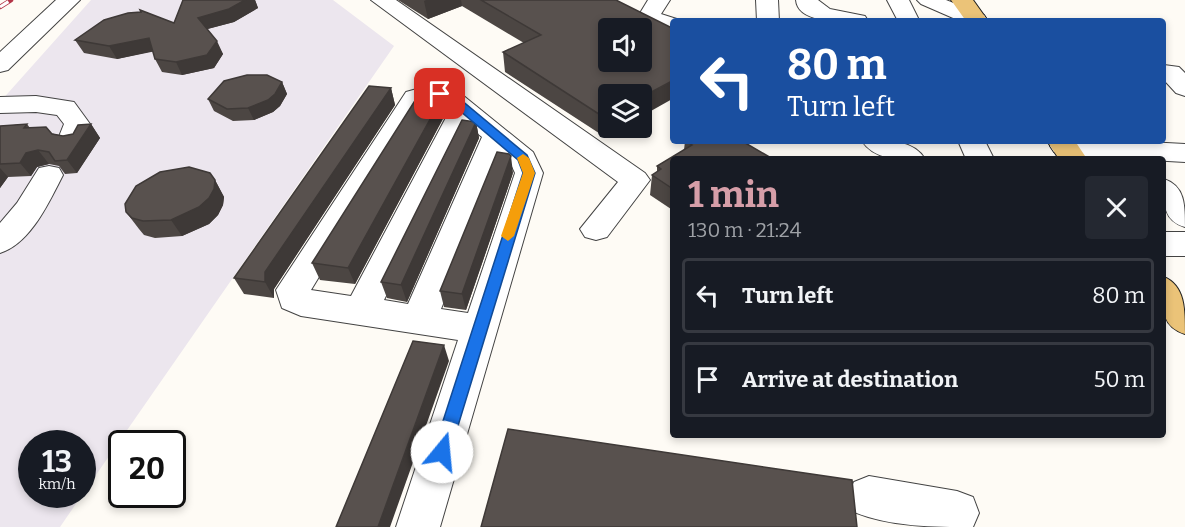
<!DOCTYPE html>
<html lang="en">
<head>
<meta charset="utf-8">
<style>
  body { margin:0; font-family:Bitter,serif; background:#242831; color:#f1f3f6; height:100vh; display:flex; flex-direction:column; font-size:22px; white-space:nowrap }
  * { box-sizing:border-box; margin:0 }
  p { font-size:20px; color:#9ea1a6 }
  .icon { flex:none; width:33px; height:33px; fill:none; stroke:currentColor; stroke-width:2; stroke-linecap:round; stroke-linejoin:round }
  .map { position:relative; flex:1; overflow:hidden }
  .details { position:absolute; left:670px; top:156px; width:496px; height:282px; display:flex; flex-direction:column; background:#171b24; border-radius:6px; box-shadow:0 3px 9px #0003 }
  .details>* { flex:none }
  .hud { position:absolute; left:670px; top:18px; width:496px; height:126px; border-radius:6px; box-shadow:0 3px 9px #0003; background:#1a4fa0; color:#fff; overflow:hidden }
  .controls { position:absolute; left:598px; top:18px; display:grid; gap:12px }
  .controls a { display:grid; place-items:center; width:54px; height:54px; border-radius:6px; background:#171b24; box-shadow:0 3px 9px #0003; font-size:30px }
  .speed { position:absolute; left:18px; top:430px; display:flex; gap:12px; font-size:30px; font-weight:700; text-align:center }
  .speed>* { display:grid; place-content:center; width:78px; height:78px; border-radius:50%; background:#171b24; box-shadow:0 3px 9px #0003; line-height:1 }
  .speed small { font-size:15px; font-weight:400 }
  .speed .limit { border:3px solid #111; border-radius:9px; background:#fff; color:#111 }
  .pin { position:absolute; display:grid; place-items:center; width:51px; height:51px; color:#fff; margin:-26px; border-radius:12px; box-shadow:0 3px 9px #0006 }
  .me { position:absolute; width:66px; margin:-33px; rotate:17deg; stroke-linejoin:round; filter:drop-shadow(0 0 4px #0008) }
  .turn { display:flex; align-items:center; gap:21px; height:126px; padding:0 18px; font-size:27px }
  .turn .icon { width:78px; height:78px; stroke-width:2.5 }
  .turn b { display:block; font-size:42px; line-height:51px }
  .round { display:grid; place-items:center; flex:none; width:63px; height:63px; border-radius:6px; background:#242831 }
  .overview { display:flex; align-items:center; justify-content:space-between; height:102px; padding:0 18px }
  h1 { font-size:36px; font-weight:700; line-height:45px; color:#d69ea8 }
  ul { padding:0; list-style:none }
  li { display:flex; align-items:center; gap:18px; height:75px; margin:0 12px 9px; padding:0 6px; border:3px solid #363941; border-radius:6px }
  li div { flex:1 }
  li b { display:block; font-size:22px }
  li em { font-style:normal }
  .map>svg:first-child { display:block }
  .industrial { fill:#ece6ee }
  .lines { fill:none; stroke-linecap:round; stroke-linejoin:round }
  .minor-casing { stroke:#434343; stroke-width:2 }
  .major-casing { stroke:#212121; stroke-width:2 }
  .minor { fill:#fff; fill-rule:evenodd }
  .major { fill:#ebc378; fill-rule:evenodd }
  .rail-casing { stroke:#b43548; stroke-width:4.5 }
  .rail { stroke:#fff; stroke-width:3; stroke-dasharray:10; stroke-linecap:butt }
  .wall { fill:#4c4643 }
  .shaded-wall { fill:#3e3937 }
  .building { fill:#58514e; stroke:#3e3937; stroke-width:1.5; fill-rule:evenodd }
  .route { fill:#1a73e8; stroke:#114b97; stroke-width:1.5 }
  .slow { fill:#f59e0b }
</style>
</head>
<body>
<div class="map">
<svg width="1185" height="527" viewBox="0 0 1185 527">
  <rect width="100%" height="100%" fill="#fefbf5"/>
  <!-- industrial -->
  <path class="industrial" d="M91,0H333L394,46L82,495V444H32V495H82L60,527H0V102Z"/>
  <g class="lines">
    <defs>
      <path id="minor" d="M56,0H80L8,70L0,72V52Z
        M371,0H396L645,173L650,180L607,237L596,240L585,237L580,229L618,182Z
        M648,0H670L661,14L683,21H674V31L640,23L637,18Z
        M756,0H778L779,21H757Z
        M796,0H818L830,9L865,16L868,21C850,21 798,26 796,0Z
        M887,0H909L918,18L916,21H898Z
        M917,0H946L984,15L987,20L960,21L921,4Z
        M1164,65L1179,67L1185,73V96L1176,93L1164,80Z
        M424,87H438L460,93L533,152L543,173L440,527H396L458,340L301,316L282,308L276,290L406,92ZM425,102H439L450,110L351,296L311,290ZM468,126L482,137L408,304L384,300ZM502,155L510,162L515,173L468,313L441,309Z
        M36,96L74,102L90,124L82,145L72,147L62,145L58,139L64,124L57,115L36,112L0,113V97Z
        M862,141C884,141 912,138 925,159C903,159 876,162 862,141Z
        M961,141H985L994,159H966L959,143Z
        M1053,141H1129L1185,144V162L1064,155L1054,152L1050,146Z
        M49,166L59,168L63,175C49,202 31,243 0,253V223L17,203L39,168Z
        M1164,179C1185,186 1185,205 1185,227C1161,220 1164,200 1164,179Z
        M1164,232H1185V256H1164Z
        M869,476L957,491L973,497L979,513L973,527C932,527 892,527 854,512L847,497L854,482Z"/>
      <path id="major" d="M951,0H973L988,21H966Z
        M1047,141H1075L1087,159H1059Z
        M1164,277C1185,286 1185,309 1185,334C1157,325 1164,302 1164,277Z"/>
    </defs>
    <!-- minor casing -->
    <use href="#minor" class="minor-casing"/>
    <!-- major casing -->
    <use href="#major" class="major-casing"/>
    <!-- minor -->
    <use href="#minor" class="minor"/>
    <!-- major -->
    <use href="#major" class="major"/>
    <defs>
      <path id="rail" d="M0,7L11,0"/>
    </defs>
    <!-- rail casing -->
    <use href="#rail" class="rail-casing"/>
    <!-- rail -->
    <use href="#rail" class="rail"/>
  </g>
  <!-- wall -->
  <path class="wall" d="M183,0H255L258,8L234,22L207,29L223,54L214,68L182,75L162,72L155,59L153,51L117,59L84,53L75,40L174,23Z
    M398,0H616L605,137L505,72L503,52L524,43L462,6L428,19Z
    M282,82L287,94L280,106L273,112L254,120L233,121L214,111L208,99Z
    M391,88L395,105L274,289V298L244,294L234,278Z
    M444,94L447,111L355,284L320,280L312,263Z
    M476,122L479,138L407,302L387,298L381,282Z
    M27,124L30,128L63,136L73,134L91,124L100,138L77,173L65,174L59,166L49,164L37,167L31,176L8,177L0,188V126Z
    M685,141H742L674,159V207L671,209L650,195L652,175L657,172V166L684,150Z
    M513,173L466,310L444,307L440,291Z
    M215,180L224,197L223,205L218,215L209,224L182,236L155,238L144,235L139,229L126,212Z"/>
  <!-- shaded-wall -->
  <path class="shaded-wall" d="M245,0H255L258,8L234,22L204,30L198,18Z
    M426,0H461L462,6L428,19L424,1Z
    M149,38L156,51L117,59L109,46Z
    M217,41L223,54L214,68L182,75L176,62Z
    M674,80V98L642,116V97Z
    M282,82L287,94L280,106L273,112L254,120L248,108Z
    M391,88L395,105L274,289V298L265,282V272Z
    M444,94L447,111L355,284L348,268Z
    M609,115V128H622L605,137V118Z
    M476,122L479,138L407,302L401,285Z
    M91,124L100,138L77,173L67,160Z
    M38,150L49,164L37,167L31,176L20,163L26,153Z
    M511,156L513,173L466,310L462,294Z
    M0,168L8,177L0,188Z
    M215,180L224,197L223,205L218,215L209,224L182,236L171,220Z
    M674,189V207L671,209Z
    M444,345L449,361L390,527H378Z"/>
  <!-- building -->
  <path class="building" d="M183,0H245L229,9L198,18L217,41L207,55L176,62L155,59L149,38L109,46L75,40L104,20L128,13L141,12L140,10L174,23Z
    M481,0H616L674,29V80L642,97V94H609V115L605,118L503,52L541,35ZM609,28H642V62H609Z
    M247,75H267L282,82L275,94L268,100L248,108L227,109L208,99L224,81Z
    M369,86L391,88L265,272V282L234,278Z
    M421,91L444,94L348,268L312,263Z
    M462,120L476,122L401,285L381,282Z
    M27,124L24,128L46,127L52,134L63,136L73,134L78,125L91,124L67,160L55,161L49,152L38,150L26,153L20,163L0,164V126Z
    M686,141H742L773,159H674L673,189L652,175L661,169L657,166L692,145Z
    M497,152L509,154L511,156L462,294L440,291Z
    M189,167L210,173L215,180L214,189L209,198L199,207L171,220L143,221L132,218L126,212L125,204L136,186L160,172Z
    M413,341L444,345L378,527H336Z
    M508,429L852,480L857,527H481Z"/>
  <!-- route -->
  <path class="route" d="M440,91L455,95L527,155L535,173L450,452L448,458L442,460L436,458L433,452L523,173L518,160L447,100L435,94Z"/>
  <!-- slow -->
  <path class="slow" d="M523,154L529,158L535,173L514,236L508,241L501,236L523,173L517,158Z"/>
</svg>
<div class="controls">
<a><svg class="icon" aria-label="sound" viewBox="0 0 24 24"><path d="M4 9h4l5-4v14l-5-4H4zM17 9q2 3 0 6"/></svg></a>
<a><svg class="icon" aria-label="layers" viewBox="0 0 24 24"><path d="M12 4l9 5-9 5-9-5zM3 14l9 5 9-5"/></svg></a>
</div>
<div class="speed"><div>13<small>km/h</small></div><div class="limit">20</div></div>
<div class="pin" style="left:440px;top:94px;background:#d93025"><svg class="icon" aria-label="arrive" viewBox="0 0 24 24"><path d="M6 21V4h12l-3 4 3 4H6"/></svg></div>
<svg class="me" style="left:442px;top:452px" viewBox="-20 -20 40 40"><circle r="19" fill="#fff"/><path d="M0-13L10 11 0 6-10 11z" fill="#1a73e8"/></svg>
<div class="hud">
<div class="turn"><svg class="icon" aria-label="left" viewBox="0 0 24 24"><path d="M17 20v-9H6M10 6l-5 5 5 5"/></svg><div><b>80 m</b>Turn left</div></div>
</div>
<section class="details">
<div class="overview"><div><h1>1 min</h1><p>130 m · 21:24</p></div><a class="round"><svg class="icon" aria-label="close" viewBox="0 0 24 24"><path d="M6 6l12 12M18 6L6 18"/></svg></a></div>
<ul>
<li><svg class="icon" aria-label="left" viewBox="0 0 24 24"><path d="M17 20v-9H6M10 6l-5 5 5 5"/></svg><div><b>Turn left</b></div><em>80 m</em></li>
<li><svg class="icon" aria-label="arrive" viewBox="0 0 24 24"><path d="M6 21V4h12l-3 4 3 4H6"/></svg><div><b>Arrive at destination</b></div><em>50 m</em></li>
</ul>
</section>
</div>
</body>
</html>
